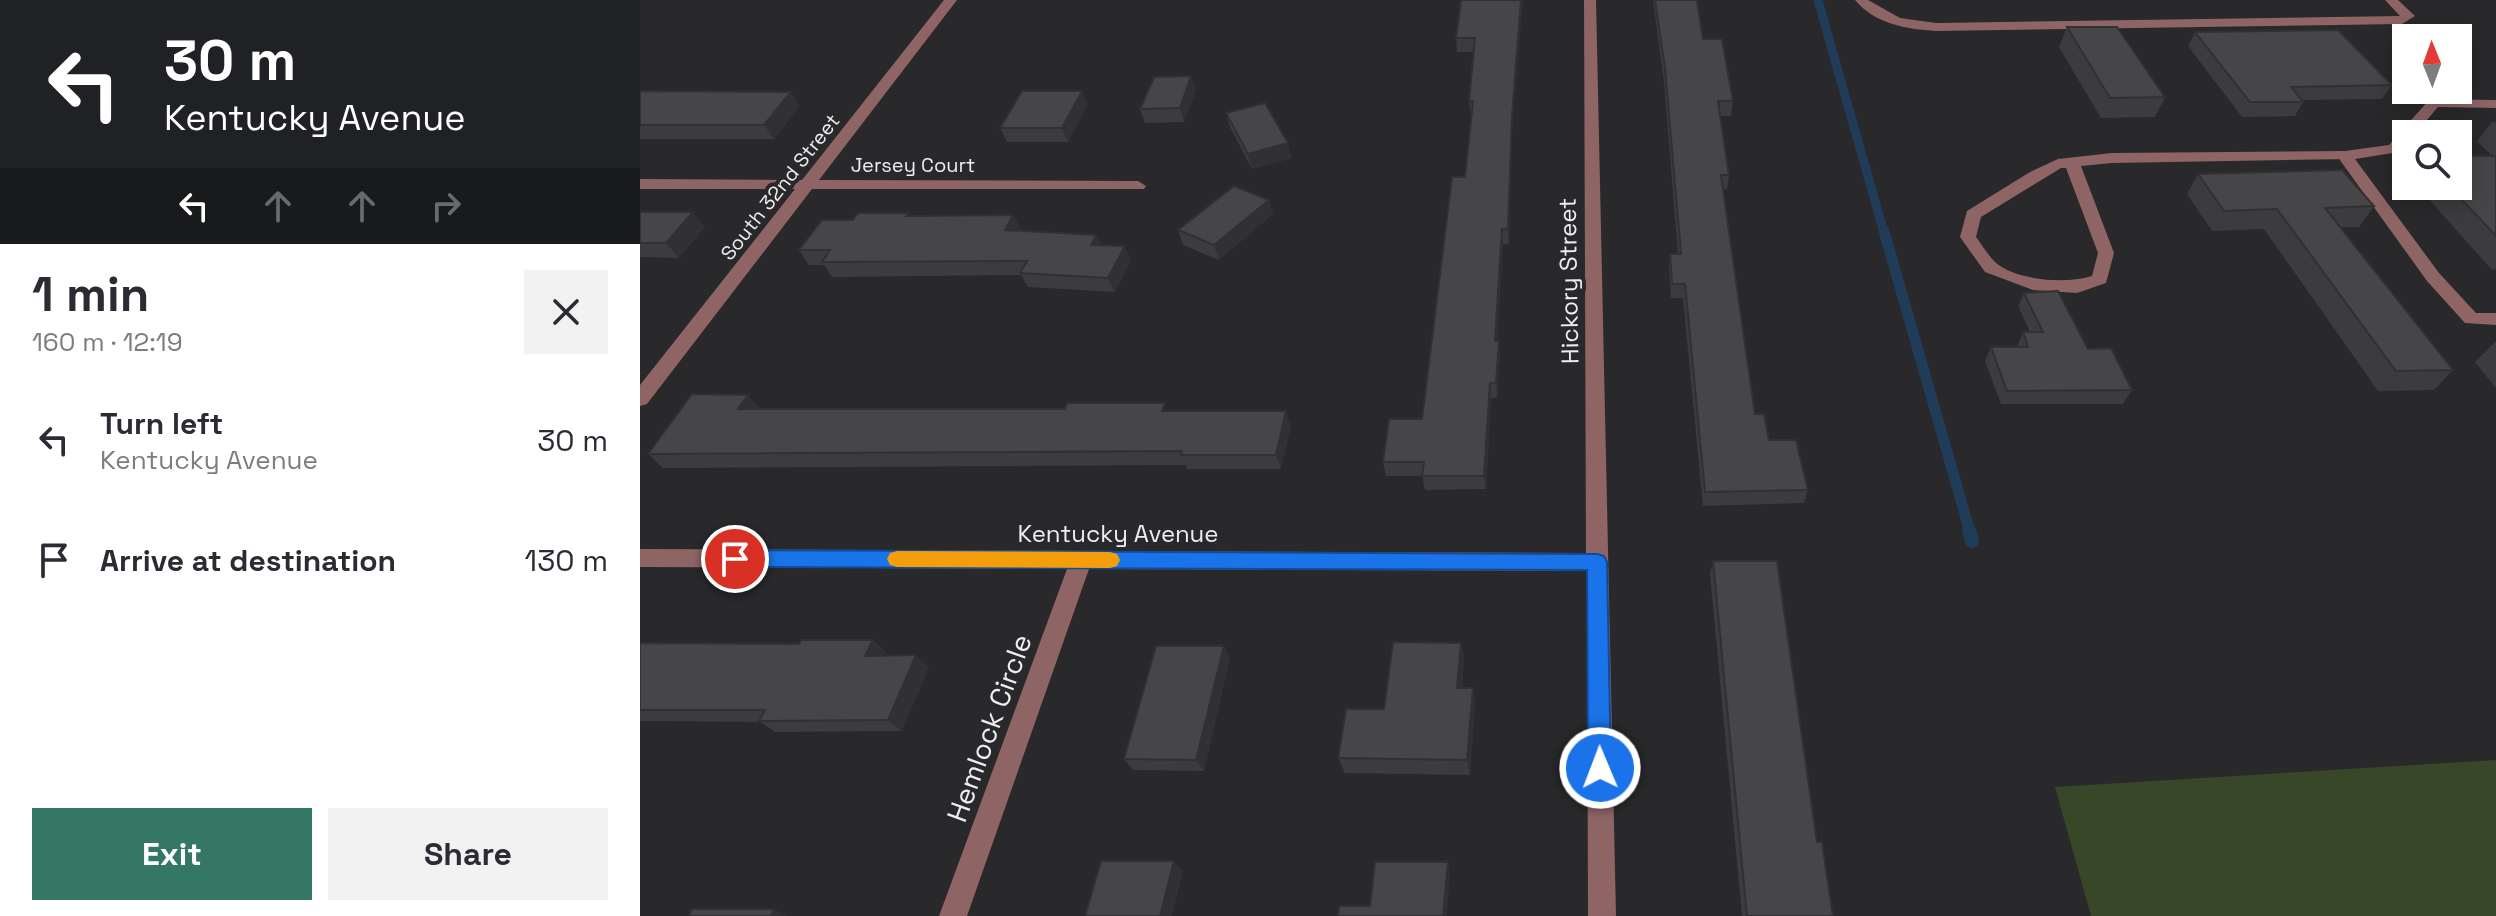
<!DOCTYPE html>
<html lang="en">
<head>
<meta charset="utf-8">
<style>
  body { margin:0; font-family:"Space Grotesk",sans-serif; background:#f2f2f3; color:#2b2b33; height:100vh; display:flex; flex-direction:column; font-size:30px; white-space:nowrap }
  * { box-sizing:border-box; margin:0 }
  p { font-size:26px; color:#7c7c81 }
  .icon { flex:none; width:44px; height:44px; fill:none; stroke:currentColor; stroke-width:2; stroke-linecap:round; stroke-linejoin:round }
  .map { position:relative; flex:1; overflow:hidden }
  .sheet { display:flex; flex-direction:column; background:#fff; width:640px }
  .sheet>* { flex:none }
  .top-card { background:#202124; color:#fff; overflow:hidden }
  .needle { width:52px; rotate:359deg }
  .fabs { position:absolute; left:1752px; top:24px; display:grid; gap:16px }
  .fabs a { display:grid; place-items:center; width:80px; height:80px; border-radius:0px; background:#fff; box-shadow:0 4px 20px #0003; font-size:40px }
  .pin { position:absolute; display:grid; place-items:center; width:68px; height:68px; color:#fff; margin:-34px; border:4px solid #fff; border-radius:50%; box-shadow:0 2px 8px #0007 }
  .me { position:absolute; width:88px; margin:-44px; rotate:359deg; stroke-linejoin:round; filter:drop-shadow(0 0 6px #0008) }
  .turn { display:flex; align-items:center; gap:28px; height:168px; padding:0 32px; font-size:36px }
  .turn .icon { width:104px; height:104px; stroke-width:2.5 }
  .turn b { display:block; font-size:56px; line-height:68px }
  .lanes { display:flex; align-items:center; height:76px; padding:0 32px; background:#0003; justify-content:center; gap:40px; direction:ltr }
  .lanes .off { opacity:.35 }
  .round { display:grid; place-items:center; flex:none; width:84px; height:84px; border-radius:0px; background:#f2f2f3 }
  .summary { display:flex; align-items:center; justify-content:space-between; height:136px; padding:0 32px }
  h1 { font-size:48px; font-weight:800; line-height:60px }
  .cta { display:flex; gap:16px; margin-top:auto; padding:16px 32px }
  .cta a { flex:1; height:92px; border-radius:0px; background:#347765; color:#fff; font-size:32px; font-weight:800; line-height:92px; text-align:center }
  .cta a+a { background:#f2f2f3; color:#2b2b33 }
  ul { padding:0; list-style:none }
  li { display:flex; align-items:center; gap:24px; height:120px; padding:0 32px }
  li div { flex:1 }
  li b { display:block; font-size:30px }
  li em { font-style:normal }
  main { display:flex; flex:1; min-height:0 }
  .map>svg:first-child { display:block }
  .green { fill:#384728 }
  .lines { fill:none; stroke-linecap:round; stroke-linejoin:round }
  .stream-far2 { stroke:#203c59; stroke-width:9 }
  .stream-far1 { stroke:#203c59; stroke-width:11 }
  .stream { stroke:#203c59; stroke-width:14 }
  .lane { fill:#8e6465; fill-rule:evenodd }
  .street { fill:#8e6465; fill-rule:evenodd }
  .wall { fill:#3c3b3d }
  .shaded-wall { fill:#313032 }
  .building { fill:#464547; stroke:#313032; stroke-width:2 }
  .route { fill:#1a73e8; stroke:#114b97; stroke-width:2 }
  .slow { fill:#f59e0b }
  .labels { text-anchor:middle; stroke-width:8; stroke-linejoin:round; paint-order:stroke }
  .far-street-label { font-size:20px; fill:#eeedef; stroke:#29282a }
  .street-label { font-size:24px; fill:#eeedef; stroke:#29282a }
  .near-street-label { font-size:28px; fill:#eeedef; stroke:#29282a }
</style>
</head>
<body>
<main>
<section class="sheet">
<div class="top-card">
<div class="turn"><svg class="icon" aria-label="left" viewBox="0 0 24 24"><path d="M17 20v-9H6M10 6l-5 5 5 5"/></svg><div><b>30 m</b>Kentucky Avenue</div></div>
<div class="lanes"><svg class="icon" aria-label="left" viewBox="0 0 24 24"><path d="M17 20v-9H6M10 6l-5 5 5 5"/></svg><svg class="icon off" aria-label="ahead" viewBox="0 0 24 24"><path d="M12 20V5M6 11l6-6 6 6"/></svg><svg class="icon off" aria-label="ahead" viewBox="0 0 24 24"><path d="M12 20V5M6 11l6-6 6 6"/></svg><svg class="icon off" aria-label="right" viewBox="0 0 24 24"><path d="M7 20v-9h11M14 6l5 5-5 5"/></svg></div>
</div>
<div class="summary"><div><h1>1 min</h1><p>160 m · 12:19</p></div><a class="round"><svg class="icon" aria-label="close" viewBox="0 0 24 24"><path d="M6 6l12 12M18 6L6 18"/></svg></a></div>
<ul>
<li><svg class="icon" aria-label="left" viewBox="0 0 24 24"><path d="M17 20v-9H6M10 6l-5 5 5 5"/></svg><div><b>Turn left</b><p>Kentucky Avenue</p></div><em>30 m</em></li>
<li><svg class="icon" aria-label="arrive" viewBox="0 0 24 24"><path d="M6 21V4h12l-3 4 3 4H6"/></svg><div><b>Arrive at destination</b></div><em>130 m</em></li>
</ul>
<div class="cta"><a>Exit</a><a>Share</a></div>
</section>
<div class="map">
<svg width="1856" height="916" viewBox="0 0 1856 916">
  <rect width="100%" height="100%" fill="#29282a"/>
  <!-- green -->
  <path class="green" d="M1856,760V916H1451L1415,787Z"/>
  <g class="lines">
    <!-- stream-far2 -->
    <path class="stream-far2" d="M1178,0L1244,233"/>
    <!-- stream-far1 -->
    <path class="stream-far1" d="M1244,231L1330,532"/>
    <!-- stream -->
    <path class="stream" d="M1329,530L1332,541"/>
    <!-- lane -->
    <path class="lane" d="M1215,0H1228L1260,18L1296,23L1760,16L1745,0H1758L1775,16L1762,24L1296,31C1266,29 1235,24 1215,0Z
      M1705,151L1710,153V159L1472,163L1441,166L1474,253L1466,283L1437,293L1393,290L1345,272L1320,237L1327,211L1390,172L1418,159L1472,153ZM1421,168H1426L1458,253L1452,276C1427,284 1376,281 1355,262C1348,255 1342,245 1336,237L1341,217Z"/>
    <!-- street -->
    <path class="street" d="M304,0H317L179,180L498,181L506,186L504,189H172L7,404L0,406V385L155,189H0V179L162,180Z
      M944,0H956L976,916H948L947,571L449,569L327,916H299L427,569L0,567V549L946,553Z
      M1794,99L1856,100V108L1798,107L1775,134H1766V145L1759,152L1715,159L1799,273L1836,313H1856V325L1825,323L1787,281L1697,156L1705,151L1749,145L1789,100Z"/>
  </g>
  <!-- wall -->
  <path class="wall" d="M821,0L872,132L869,244H863L857,341L860,355L857,398H851L846,489L785,490L782,476H746L743,462L782,419L825,177L831,115L829,101L834,52H817L816,38Z
    M1013,0H1057L1063,39L1093,101L1091,116H1080L1089,175L1087,189H1083L1115,414L1129,440L1168,490L1164,503L1063,506L1043,298H1031L1029,268L1030,254H1038L1024,82Z
    M1427,27L1525,97L1515,117L1461,118L1419,47Z
    M1555,32L1752,85L1742,99L1662,100L1663,102L1655,116L1602,117L1548,46Z
    M551,76L556,90L544,122L505,123L500,109Z
    M0,91L160,106L134,139H0Z
    M442,91L448,105L428,142H367L360,128Z
    M586,113L652,158L612,169L590,127Z
    M1852,122H1856V269L1852,270L1777,186H1818L1852,156L1837,141Z
    M1558,174L1734,206L1719,227H1701L1813,370L1794,390L1738,391L1624,229L1572,231L1547,194Z
    M629,200L633,214L579,260L543,245L538,230Z
    M0,212L65,227L39,258L0,257Z
    M373,215L381,230L380,231L456,235L461,245L491,261L475,292L388,287L381,275L192,277L184,265H169L159,250L213,220L270,216Z
    M1384,293L1448,349L1492,390L1483,404H1361L1345,361L1351,347H1377L1383,332H1390L1378,306Z
    M1855,342H1856V388L1835,362Z
    M121,409L528,411L651,425L641,469H547L546,465L23,468L8,454Z
    M1073,561L1177,842L1193,916H1102L1070,574Z
    M0,643L246,652L244,655L289,667L262,731L135,732L120,722L0,721Z
    M821,643L824,660L822,688H833L835,704L830,775L705,773L698,758L744,709Z
    M584,646L590,658L564,771L493,770L484,759Z"/>
  <!-- shaded-wall -->
  <path class="shaded-wall" d="M881,0H883L872,132L869,244L868,229L872,117Z
    M551,76L556,90L544,122L540,108Z
    M442,91L448,105L428,142L422,128Z
    M151,92L160,106L134,139L124,125Z
    M648,143L652,158L612,169L608,154Z
    M629,200L633,214L579,260L574,245Z
    M53,212L65,227L39,258L26,243Z
    M373,215L381,230L373,245L365,230Z
    M862,229L863,244L856,355L855,341Z
    M456,235L463,250L451,245Z
    M485,246L491,261L475,292L468,278Z
    M859,341L860,355L857,398L856,383Z
    M850,383L851,398L846,489L844,476Z
    M108,395L121,409H98Z
    M646,411L651,425L641,469L636,455Z
    M233,640L246,652L239,668L225,656Z
    M821,643L824,660L820,705L817,688Z
    M584,646L590,658L564,771L556,760Z
    M276,655L289,667L262,731L248,720Z
    M833,688L835,704L830,775L827,760Z
    M534,861L543,871L532,916H520Z
    M808,862L810,871L807,916H803Z
    M134,909L148,916H131Z"/>
  <!-- building -->
  <path class="building" d="M821,0H881L872,117L868,229H862L855,341H859L856,383H850L844,476H782L784,462H743L749,419H782L812,177H825L833,101H829L835,38H816Z
    M1015,0H1057L1063,39H1082L1093,101H1078L1089,175H1081L1115,414H1124L1129,440H1156L1168,490L1065,492L1045,284H1032L1030,254H1041L1025,68Z
    M1427,27H1477L1525,97L1470,98Z
    M1698,30L1752,85L1651,87L1663,102H1610L1555,32Z
    M551,76L540,108L500,109L514,77Z
    M0,91L151,92L124,125H0Z
    M382,91H442L422,128H360Z
    M625,103L648,143L608,154L586,113Z
    M1818,156H1856V236L1809,186H1818Z
    M1702,170L1734,206L1685,208L1813,370L1756,371L1637,209L1584,211L1558,174Z
    M594,186L629,200L574,245L538,230Z
    M0,212H53L26,243H0Z
    M218,213H269L266,216L373,215L365,230L456,235L451,245L485,246L468,278L380,273L387,261L182,262L190,250H159L182,220H213Z
    M1418,291L1448,349L1471,348L1492,390L1367,391L1351,347H1388L1383,332H1403L1384,293Z
    M52,394L108,395L98,409H425L427,403H525L522,411H646L636,455H541L542,451L8,454Z
    M1073,561H1137L1177,842H1182L1193,916H1107Z
    M161,640H233L225,656L276,655L248,720L119,721L125,710H0V643L159,644Z
    M753,642L821,643L817,688H833L827,760L698,758L706,709H744Z
    M516,646H584L556,760L484,759Z
    M461,861H534L520,916H445Z
    M735,862H808L803,916H698L699,906H730Z
    M52,909H134L131,916H49Z"/>
  <!-- route -->
  <path class="route" d="M95,550L957,554L964,556L967,562L971,768L968,776L960,779L952,776L948,768L947,570L95,567L88,564L85,559L88,553Z"/>
  <!-- slow -->
  <path class="slow" d="M257,551L470,552L477,554L480,560L477,566L470,568L257,567L250,565L247,559L250,553Z"/>
  <g class="labels">
    <!-- far-street labels -->
    <g class="far-street-label">
      <text x="273" y="172">Jersey Court</text>
      <text transform="translate(140 187) rotate(-52)" y="7">South 32nd Street</text>
    </g>
    <!-- street labels -->
    <g class="street-label">
      <text transform="translate(929 281) rotate(-91)" y="8">Hickory Street</text>
      <text x="478" y="542">Kentucky Avenue</text>
    </g>
    <!-- near-street labels -->
    <g class="near-street-label">
      <text transform="translate(349 728) rotate(-70)" y="10">Hemlock Circle</text>
    </g>
  </g>
</svg>
<div class="fabs">
<a><svg class="needle" viewBox="-14 -14 28 28"><path d="M0-13l5 13h-10z" fill="#e53935"/><path d="M0 13l5-13h-10z" fill="#7c7c81"/></svg></a>
<a><svg class="icon" aria-label="search" viewBox="0 0 24 24"><circle cx="10" cy="10" r="6"/><path d="M15 15l6 6"/></svg></a>
</div>
<div class="pin" style="left:95px;top:559px;background:#d93025"><svg class="icon" aria-label="arrive" viewBox="0 0 24 24"><path d="M6 21V4h12l-3 4 3 4H6"/></svg></div>
<svg class="me" style="left:960px;top:768px" viewBox="-20 -20 40 40"><circle r="17" fill="#1a73e8" stroke="#fff" stroke-width="3"/><path d="M0-11L8 9 0 5-8 9z" fill="#fff"/></svg>
</div>
</main>
</body>
</html>
